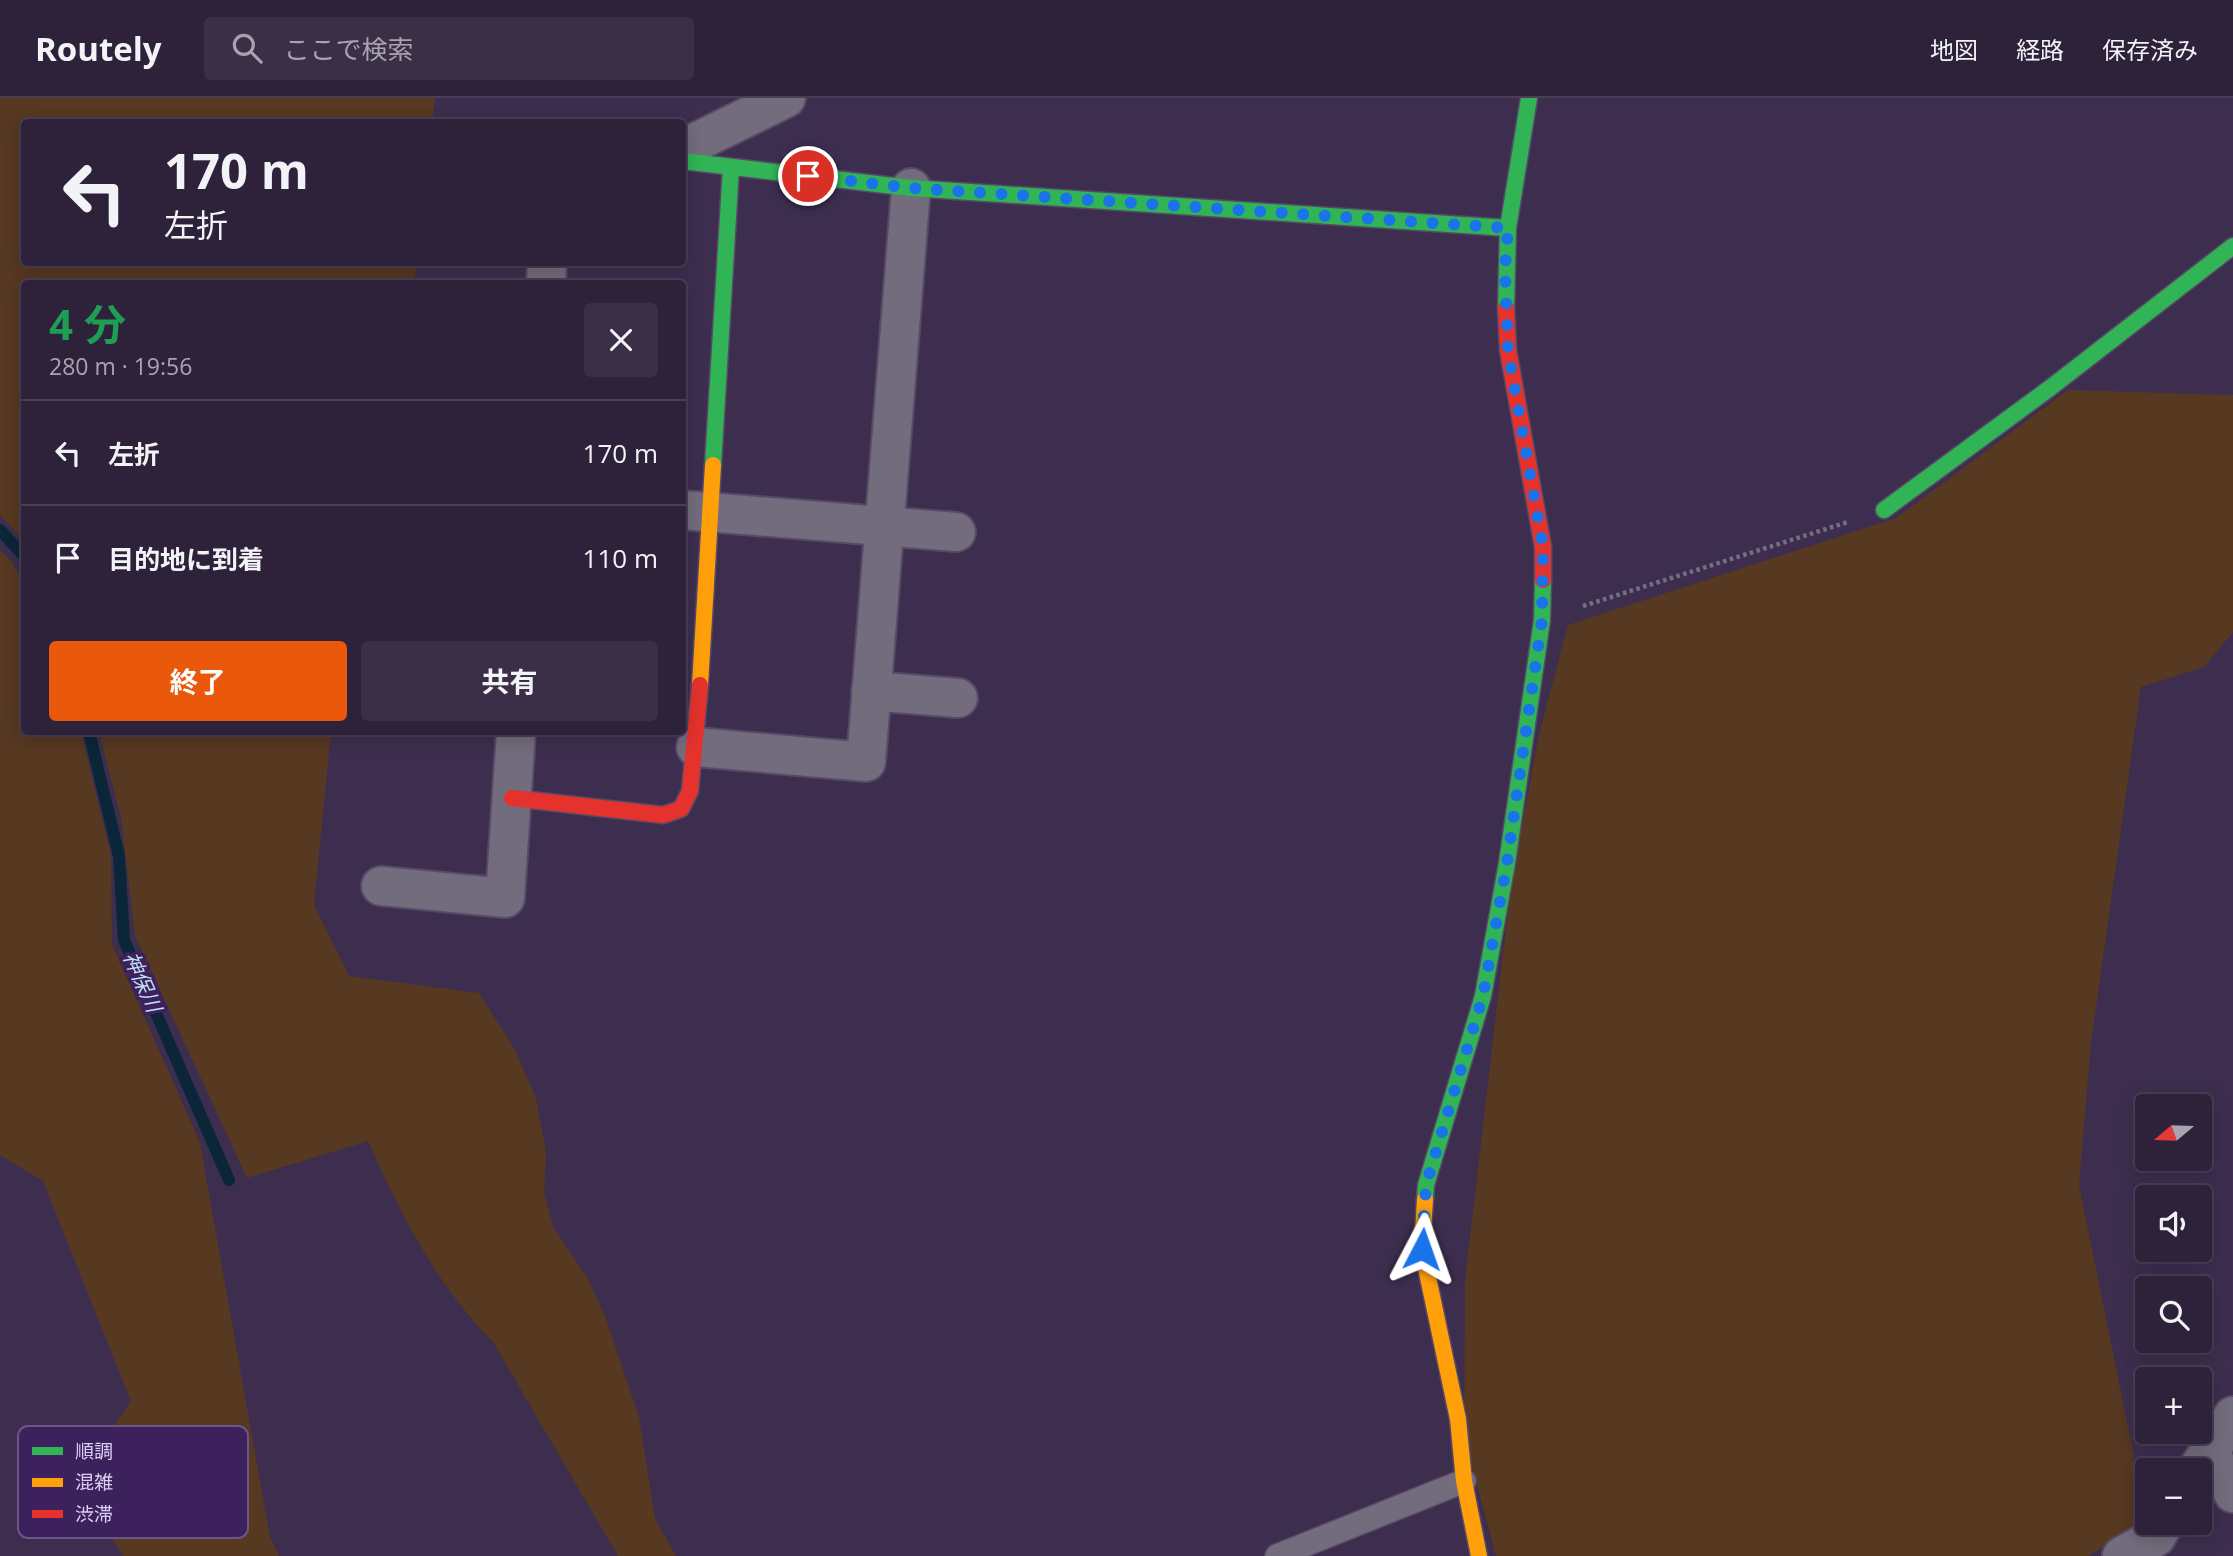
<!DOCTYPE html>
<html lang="ja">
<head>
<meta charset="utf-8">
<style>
  body { margin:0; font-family:"Open Sans","Noto Sans JP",sans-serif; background:#3a2f46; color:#f1f3f6; height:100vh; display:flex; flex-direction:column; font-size:26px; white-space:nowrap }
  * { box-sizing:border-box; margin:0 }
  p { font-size:23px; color:#a7a4af }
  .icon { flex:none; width:38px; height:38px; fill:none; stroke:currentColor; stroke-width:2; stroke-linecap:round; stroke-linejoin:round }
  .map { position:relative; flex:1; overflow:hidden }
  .drawer { position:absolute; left:21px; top:182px; width:665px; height:455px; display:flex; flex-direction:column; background:#2e223b; border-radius:7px; box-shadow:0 4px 18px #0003,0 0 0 2px #493f55 }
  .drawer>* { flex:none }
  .guide { position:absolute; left:21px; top:21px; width:665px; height:147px; border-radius:7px; box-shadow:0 4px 18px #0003,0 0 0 2px #493f55; background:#2e223b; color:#f1f3f6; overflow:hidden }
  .needle { width:46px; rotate:251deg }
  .controls { position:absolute; left:2135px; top:996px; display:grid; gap:14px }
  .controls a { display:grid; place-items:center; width:77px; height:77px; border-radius:7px; background:#2e223b; box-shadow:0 4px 18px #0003,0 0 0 2px #493f55; font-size:35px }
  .pin { position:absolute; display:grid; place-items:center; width:60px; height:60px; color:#fff; margin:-30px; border:4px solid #fff; border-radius:50%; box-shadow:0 2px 7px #0007 }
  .me { position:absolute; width:77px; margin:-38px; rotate:4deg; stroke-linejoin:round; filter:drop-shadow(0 0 5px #0008) }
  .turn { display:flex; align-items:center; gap:24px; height:147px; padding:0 28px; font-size:32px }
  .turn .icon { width:91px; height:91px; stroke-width:2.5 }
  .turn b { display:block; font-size:49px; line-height:60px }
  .round { display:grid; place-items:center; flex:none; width:74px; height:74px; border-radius:7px; background:#3a2f46 }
  .head { display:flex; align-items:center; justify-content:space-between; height:119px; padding:0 28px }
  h1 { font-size:42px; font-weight:700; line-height:52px; color:#1e9e55 }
  .button { display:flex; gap:14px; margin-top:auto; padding:14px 28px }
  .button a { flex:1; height:80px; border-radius:7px; background:#ea580c; color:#fff; font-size:28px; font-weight:700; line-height:80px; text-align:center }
  .button a+a { background:#3a2f46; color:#f1f3f6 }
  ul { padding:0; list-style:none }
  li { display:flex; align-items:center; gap:21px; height:105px; padding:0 28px; border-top:2px solid #493f55 }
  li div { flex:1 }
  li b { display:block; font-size:26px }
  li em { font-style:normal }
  header { display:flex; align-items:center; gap:42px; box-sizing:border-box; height:98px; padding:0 35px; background:#2e223b; border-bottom:2px solid #493f55 }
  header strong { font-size:33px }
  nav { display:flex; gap:38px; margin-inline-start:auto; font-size:24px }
  .search { width:490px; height:63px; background:#3a2f46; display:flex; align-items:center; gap:18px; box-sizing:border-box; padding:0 24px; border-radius:7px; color:#a7a4af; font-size:26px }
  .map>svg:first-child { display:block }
  .green { fill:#573821 }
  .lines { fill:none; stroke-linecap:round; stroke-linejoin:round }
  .stream { stroke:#0b2539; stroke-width:12 }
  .lane-casing { stroke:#574a67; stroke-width:26 }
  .street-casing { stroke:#574a67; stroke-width:42 }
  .fast-casing { stroke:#574a67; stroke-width:19 }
  .slow-casing { stroke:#574a67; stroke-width:19 }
  .jam-casing { stroke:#574a67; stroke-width:19 }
  .path { stroke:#776f80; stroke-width:4.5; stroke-dasharray:3.5 3.5; stroke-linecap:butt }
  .lane { stroke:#736c7d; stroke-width:23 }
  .street { stroke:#736c7d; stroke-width:38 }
  .fast { stroke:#30b455; stroke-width:16 }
  .slow { stroke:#ff9f0a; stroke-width:16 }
  .jam { stroke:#e5322d; stroke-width:16 }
  .route { stroke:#1a73e8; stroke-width:12; stroke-dasharray:0 21.6 }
  .labels { text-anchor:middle; stroke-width:7; stroke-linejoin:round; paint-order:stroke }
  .water-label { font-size:21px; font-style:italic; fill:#c0def6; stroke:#3c215c }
  .key { fill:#3c215c; stroke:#6c5589; stroke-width:2 }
  .key-label { font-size:19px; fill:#dbcef3 }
</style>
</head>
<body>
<header>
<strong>Routely</strong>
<div class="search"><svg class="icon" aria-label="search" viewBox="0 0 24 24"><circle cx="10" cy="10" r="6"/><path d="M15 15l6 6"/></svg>ここで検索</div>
<nav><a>地図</a><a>経路</a><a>保存済み</a></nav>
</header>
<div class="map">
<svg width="2233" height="1458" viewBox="0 0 2233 1458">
  <rect width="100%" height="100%" fill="#3d2e4f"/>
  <!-- green -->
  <path class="green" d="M0,0H435L432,24H24V164L417,165L414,185L24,186V443L0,417Z
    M2068,292L2233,297V534L2204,569L2141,589L2091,945L2079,1087L2147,1423L2088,1458H1496L1464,1338L1465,1182L1511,787L1539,636L1568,527L1896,420Z
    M0,452L13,465L24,488V634H81L111,757L112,846L200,1045L270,1439L279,1458H123L77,1384L131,1303L43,1083L0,1057Z
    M99,634H331L314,807L349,878L479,895L514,950L536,1000L546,1054L544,1094L553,1129L588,1181L605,1218L639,1319L655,1420L676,1458H618L493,1244C437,1188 400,1115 368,1043L247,1080L135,838L121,720Z"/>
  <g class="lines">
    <!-- stream -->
    <path class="stream" d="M0,432L24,458
      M89,634L119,758L124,842L229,1082"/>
    <defs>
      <path id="lane" d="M1277,1458L1464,1383"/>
      <path id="street" d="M682,51L786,0
        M546,186L547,164
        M682,412L956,434
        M871,593L958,600
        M696,649L866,664L911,90
        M381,788L505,800L516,634
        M2209,1354L2233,1395
        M2197,1372L2233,1318
        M2122,1458L2156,1439L2165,1424"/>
      <path id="fast" d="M682,63L911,90L1508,130
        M1506,210L1508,130L1529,0
        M713,367L731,69
        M1884,412L2050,290L2233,148
        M1425,1101L1426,1087L1483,898L1507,765L1542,522L1543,482"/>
      <path id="slow" d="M700,587L713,367
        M1425,1101L1422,1151L1458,1321L1464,1383L1479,1458"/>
      <path id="jam" d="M1506,210L1508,252L1543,449V482
        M512,700L663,717L681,711L690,693L700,587"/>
    </defs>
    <!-- lane casing -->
    <use href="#lane" class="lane-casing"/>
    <!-- street casing -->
    <use href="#street" class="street-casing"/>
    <!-- fast casing -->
    <use href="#fast" class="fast-casing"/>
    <!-- slow casing -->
    <use href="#slow" class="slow-casing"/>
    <!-- jam casing -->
    <use href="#jam" class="jam-casing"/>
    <!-- path -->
    <path class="path" d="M1583,508L1848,424"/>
    <!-- lane -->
    <use href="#lane" class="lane"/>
    <!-- street -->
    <use href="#street" class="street"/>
    <!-- fast -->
    <use href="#fast" class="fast"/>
    <!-- slow -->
    <use href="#slow" class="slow"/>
    <!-- jam -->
    <use href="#jam" class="jam"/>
  </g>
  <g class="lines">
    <!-- route -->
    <path class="route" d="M808,78L911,90L1508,130L1505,172L1508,253L1543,449L1542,522L1507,765L1483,898L1426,1087L1422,1151"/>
  </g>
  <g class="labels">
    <!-- water labels -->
    <g class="water-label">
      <text transform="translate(142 884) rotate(66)" y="7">神保川</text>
    </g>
  </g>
  <!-- legend -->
  <rect x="18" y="1328" width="230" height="112" rx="10" class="key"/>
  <rect x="32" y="1349" width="31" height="8" fill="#30b455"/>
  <rect x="32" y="1380" width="31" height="9" fill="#ff9f0a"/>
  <rect x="32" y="1412" width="31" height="8" fill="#e5322d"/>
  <g class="key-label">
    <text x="75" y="1360">順調</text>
    <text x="75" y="1391">混雑</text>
    <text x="75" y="1423">渋滞</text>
  </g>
</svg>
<div class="controls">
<a><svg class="needle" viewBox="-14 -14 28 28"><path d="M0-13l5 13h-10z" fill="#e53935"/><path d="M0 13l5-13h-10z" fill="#a7a4af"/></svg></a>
<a><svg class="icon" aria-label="sound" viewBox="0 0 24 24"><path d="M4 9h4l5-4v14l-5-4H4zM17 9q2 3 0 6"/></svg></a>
<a><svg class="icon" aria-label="search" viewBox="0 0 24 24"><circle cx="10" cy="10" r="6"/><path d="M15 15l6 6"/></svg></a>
<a>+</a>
<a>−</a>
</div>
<div class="pin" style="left:808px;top:78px;background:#d93025"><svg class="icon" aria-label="arrive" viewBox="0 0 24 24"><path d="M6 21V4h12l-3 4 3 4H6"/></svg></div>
<svg class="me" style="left:1422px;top:1151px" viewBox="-20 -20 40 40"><path d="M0-17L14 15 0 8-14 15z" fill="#1a73e8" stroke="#fff" stroke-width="4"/></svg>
<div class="guide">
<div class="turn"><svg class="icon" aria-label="left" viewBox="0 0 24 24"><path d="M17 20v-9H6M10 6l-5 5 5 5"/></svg><div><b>170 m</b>左折</div></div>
</div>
<section class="drawer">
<div class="head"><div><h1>4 分</h1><p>280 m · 19:56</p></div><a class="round"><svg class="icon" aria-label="close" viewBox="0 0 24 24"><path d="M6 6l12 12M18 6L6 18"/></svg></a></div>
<ul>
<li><svg class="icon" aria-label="left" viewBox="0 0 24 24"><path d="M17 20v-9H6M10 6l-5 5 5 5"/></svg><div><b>左折</b></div><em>170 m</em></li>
<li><svg class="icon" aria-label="arrive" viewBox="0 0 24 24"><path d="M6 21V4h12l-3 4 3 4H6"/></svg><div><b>目的地に到着</b></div><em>110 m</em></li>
</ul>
<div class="button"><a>終了</a><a>共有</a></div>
</section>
</div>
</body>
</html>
